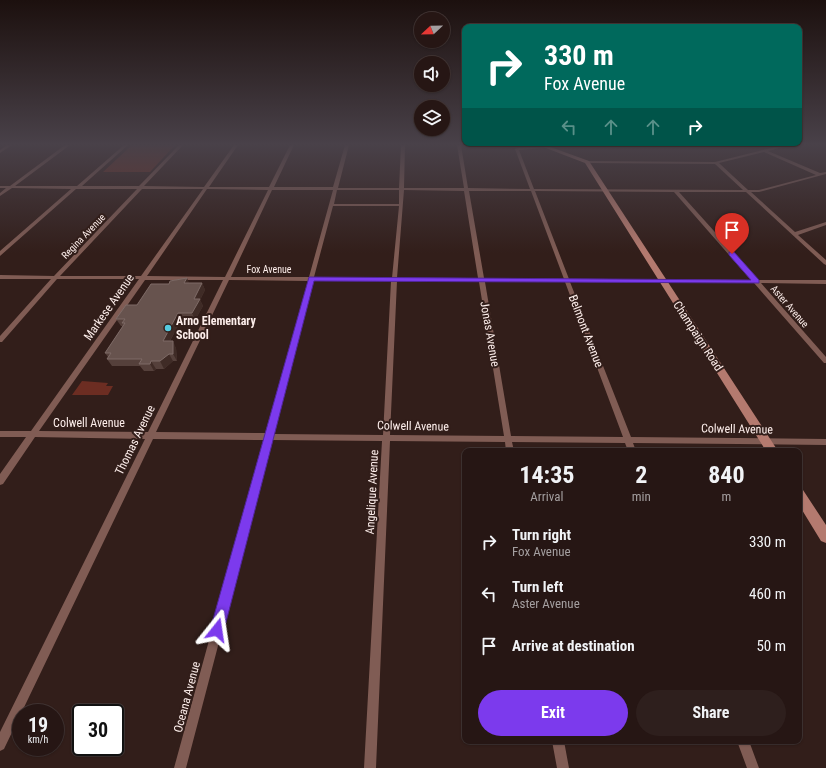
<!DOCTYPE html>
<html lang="en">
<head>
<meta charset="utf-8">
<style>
  body { margin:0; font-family:"Roboto Condensed",sans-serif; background:#2e1f1d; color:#f1f3f6; height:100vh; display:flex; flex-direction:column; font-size:15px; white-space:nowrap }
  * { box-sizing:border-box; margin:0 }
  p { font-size:13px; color:#a49fa0 }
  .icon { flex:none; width:22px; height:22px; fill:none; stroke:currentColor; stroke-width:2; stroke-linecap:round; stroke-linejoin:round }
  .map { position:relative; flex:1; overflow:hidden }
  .details { position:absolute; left:462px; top:448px; width:340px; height:296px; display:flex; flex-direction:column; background:#261614; border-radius:8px; box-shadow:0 1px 3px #0004,0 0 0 1px #423534 }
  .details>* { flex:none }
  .hud { position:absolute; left:462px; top:24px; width:340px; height:122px; border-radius:8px; box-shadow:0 1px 3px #0004,0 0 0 1px #423534; background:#00695c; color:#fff; overflow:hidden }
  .needle { width:26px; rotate:248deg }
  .controls { position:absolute; left:414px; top:12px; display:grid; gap:8px }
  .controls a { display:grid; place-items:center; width:36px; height:36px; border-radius:50%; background:#261614; box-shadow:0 1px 3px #0004,0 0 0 1px #423534; font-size:20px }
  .speed { position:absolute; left:12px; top:704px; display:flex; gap:8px; font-size:20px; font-weight:700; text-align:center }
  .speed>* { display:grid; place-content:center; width:52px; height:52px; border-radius:50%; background:#261614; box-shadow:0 1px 3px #0004,0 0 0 1px #423534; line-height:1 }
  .speed small { font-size:10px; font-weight:400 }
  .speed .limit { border:2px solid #111; border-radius:6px; background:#fff; color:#111 }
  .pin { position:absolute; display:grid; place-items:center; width:34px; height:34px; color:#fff; margin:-41px -17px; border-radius:50% 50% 50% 0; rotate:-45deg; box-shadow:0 0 4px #0007 }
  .pin .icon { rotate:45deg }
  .me { position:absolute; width:44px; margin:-22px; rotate:15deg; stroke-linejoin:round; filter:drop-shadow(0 0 3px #0008) }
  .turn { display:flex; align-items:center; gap:14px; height:84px; padding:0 16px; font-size:18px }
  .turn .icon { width:52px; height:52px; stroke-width:2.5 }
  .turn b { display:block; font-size:28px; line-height:34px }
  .lanes { display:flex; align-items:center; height:38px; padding:0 16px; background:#0003; justify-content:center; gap:20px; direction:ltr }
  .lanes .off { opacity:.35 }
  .eta { display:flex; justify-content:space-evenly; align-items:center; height:68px; text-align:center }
  .eta b { font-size:24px; font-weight:700; line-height:28px }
  .button { display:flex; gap:8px; margin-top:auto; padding:8px 16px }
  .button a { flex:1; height:46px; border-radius:24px; background:#7c3aed; color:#fff; font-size:16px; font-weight:700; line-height:46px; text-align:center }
  .button a+a { background:#2e1f1d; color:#f1f3f6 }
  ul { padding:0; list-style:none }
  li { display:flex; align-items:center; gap:12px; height:52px; padding:0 16px }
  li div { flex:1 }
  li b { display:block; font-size:15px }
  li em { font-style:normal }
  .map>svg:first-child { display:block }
  .green { fill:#6c2d22 }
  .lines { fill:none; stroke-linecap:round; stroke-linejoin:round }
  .street { fill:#805c54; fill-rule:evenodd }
  .secondary { fill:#b47a6f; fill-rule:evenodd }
  .wall { fill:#55403b }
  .shaded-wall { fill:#3f2b26 }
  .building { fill:#67534e; stroke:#7e6b67 }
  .route { fill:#7c3aed; stroke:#51269a }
  .poi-dot { fill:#55cadf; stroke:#321e1a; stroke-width:1.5 }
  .labels { text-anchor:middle; stroke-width:4; stroke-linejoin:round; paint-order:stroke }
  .far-street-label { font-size:10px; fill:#fdeeeb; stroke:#321e1a }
  .street-label { font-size:12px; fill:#fdeeeb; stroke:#321e1a }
  .poi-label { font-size:12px; font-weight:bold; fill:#fdeeeb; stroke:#321e1a; text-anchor:start }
</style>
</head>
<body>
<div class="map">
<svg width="826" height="768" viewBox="0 0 826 768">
  <rect width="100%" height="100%" fill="#321e1a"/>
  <!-- green -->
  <path class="green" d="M132,145H175L150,172H103Z
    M82,381L108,383L106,386H113L108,395H72Z"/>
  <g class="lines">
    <!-- street -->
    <path class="street" d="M7,145H12L0,153V150Z
      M65,145H70L15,186H77L124,145H128L82,186H139L179,145H183L144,186L204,187L234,145H238L209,187H269L290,145H294L274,187H333L345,145H349L338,188H399L401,145H405L404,188H464L457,145H461L468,188L530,189L515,149L517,148L546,146L548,147L547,148L519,150L534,189L743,190L715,164L587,163L585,162L587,161L715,162L783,145H790L768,151L820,173L826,172V174L759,192H751L795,232L826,222V225L798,235L826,260V265L824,264L746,192H679L758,280H826V284L761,283L826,357V363H824L754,283L570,282L631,437L826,439V445L633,443L636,451H628L625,443L512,442L514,451H506L505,442L390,441L376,768H364L382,441L272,440L186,768H174L264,440L153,439L4,749L0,751V732L145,439L35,437L3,484L0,485V474L26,437H0V431H31L139,279H57L2,342H0V336L51,279H0V275L54,276L137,189H76L0,256V251L71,189L12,188L0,196V193L6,188H0V186H10ZM764,152L816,175L759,190H748L719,163ZM142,189H203L141,276H60ZM207,189L268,190L225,277L147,276ZM272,190H333L309,277H231ZM337,190H399V204H334ZM404,190L464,191L478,278H397ZM469,191H531L564,279L484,278ZM535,191L674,192L751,280L569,279ZM333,206H399L392,278L314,277ZM145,280H223L148,432L39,431ZM229,280L308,281L266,433L156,432ZM313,281H391L383,435L274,434ZM397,281L479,282L504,436L390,435ZM485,282H565L623,437L511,436Z
      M552,741H564L569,768H557Z
      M737,741H749L759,768H747Z"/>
    <!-- secondary -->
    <path class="secondary" d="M538,145H545L589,161L778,451H766L585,163Z
      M799,489L803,490L826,525V543L821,541L799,505Z"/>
  </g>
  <!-- wall -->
  <path class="wall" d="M189,283H202L205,290L200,300L203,306L195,320H181L170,341L176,348L177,361H173L164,369H156L154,371H144L140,366H112L107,359L108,357L105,353L123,326H121L116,319L169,284Z"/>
  <!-- shaded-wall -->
  <path class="shaded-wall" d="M187,278L190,285L184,283Z
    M202,283L205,290L200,300L203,306L195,320L192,313L194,299Z
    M178,313L181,320L166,348L163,341Z
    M173,341L176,348L177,361L173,354Z
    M169,354L173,361L164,369L160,361Z
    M151,361L156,369L154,371L150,364Z"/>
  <!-- building -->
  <path class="building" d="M187,278L184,283H202L194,299H200L192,313H178L163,341H173V354H169L160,361H151L150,364H139L142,359H107L111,353H105L125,323H122L125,319H116L126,305H137L151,284H169L170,281Z"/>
  <!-- sky -->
  <linearGradient id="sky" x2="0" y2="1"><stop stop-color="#1c100e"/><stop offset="0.57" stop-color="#494149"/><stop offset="1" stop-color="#494149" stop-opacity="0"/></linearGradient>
  <rect width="826" height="253" fill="url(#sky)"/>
  <!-- route -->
  <path class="route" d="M729,252H734L759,280V283L314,281L224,630L222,635L217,637L212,635L210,630L309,277L751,280L729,255Z"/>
  <!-- markers -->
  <circle class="poi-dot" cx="168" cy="328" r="4"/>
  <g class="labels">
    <!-- far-street labels -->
    <g class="far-street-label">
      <text transform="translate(83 236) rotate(-46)" y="4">Regina Avenue</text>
      <text x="269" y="273">Fox Avenue</text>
      <text transform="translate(790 306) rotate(49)" y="4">Aster Avenue</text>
    </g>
    <!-- street labels -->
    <g class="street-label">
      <text transform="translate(109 307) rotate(-55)" y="4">Markese Avenue</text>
      <text transform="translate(586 331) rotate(69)" y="4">Belmont Avenue</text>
      <text transform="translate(490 334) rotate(80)" y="4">Jonas Avenue</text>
      <text transform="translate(698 336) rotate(57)" y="4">Champaign Road</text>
      <text x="89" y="427">Colwell Avenue</text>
      <text transform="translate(413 426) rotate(1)" y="4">Colwell Avenue</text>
      <text transform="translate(737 429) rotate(1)" y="4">Colwell Avenue</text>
      <text transform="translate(135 440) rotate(-64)" y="4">Thomas Avenue</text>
      <text transform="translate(372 492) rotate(-87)" y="4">Angelique Avenue</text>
      <text transform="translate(187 697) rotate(-75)" y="4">Oceana Avenue</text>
    </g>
    <!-- poi labels -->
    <g class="poi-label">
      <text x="176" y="325">Arno Elementary<tspan x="176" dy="14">School</tspan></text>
    </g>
  </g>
</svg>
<div class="controls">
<a><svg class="needle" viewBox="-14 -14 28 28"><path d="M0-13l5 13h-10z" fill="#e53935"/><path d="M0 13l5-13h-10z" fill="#a49fa0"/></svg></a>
<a><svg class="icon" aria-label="sound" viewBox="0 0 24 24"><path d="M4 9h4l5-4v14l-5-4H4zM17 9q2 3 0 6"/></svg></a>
<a><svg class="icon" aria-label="layers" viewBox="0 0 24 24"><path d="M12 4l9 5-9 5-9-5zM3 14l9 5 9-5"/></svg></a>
</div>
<div class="speed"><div>19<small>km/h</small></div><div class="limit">30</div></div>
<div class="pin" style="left:732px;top:254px;background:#d93025"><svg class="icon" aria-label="arrive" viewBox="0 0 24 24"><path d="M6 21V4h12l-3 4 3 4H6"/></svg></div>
<svg class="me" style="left:217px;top:630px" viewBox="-20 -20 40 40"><path d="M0-17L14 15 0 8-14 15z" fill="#7c3aed" stroke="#fff" stroke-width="4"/></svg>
<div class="hud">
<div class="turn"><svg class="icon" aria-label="right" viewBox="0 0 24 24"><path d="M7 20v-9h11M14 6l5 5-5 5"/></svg><div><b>330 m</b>Fox Avenue</div></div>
<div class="lanes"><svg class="icon off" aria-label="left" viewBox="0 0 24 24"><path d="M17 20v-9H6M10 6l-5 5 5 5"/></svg><svg class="icon off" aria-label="ahead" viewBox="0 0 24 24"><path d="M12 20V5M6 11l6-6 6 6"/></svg><svg class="icon off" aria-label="ahead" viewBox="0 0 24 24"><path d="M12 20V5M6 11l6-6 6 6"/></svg><svg class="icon" aria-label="right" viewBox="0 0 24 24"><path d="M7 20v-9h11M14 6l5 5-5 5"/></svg></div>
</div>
<section class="details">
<div class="eta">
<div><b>14:35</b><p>Arrival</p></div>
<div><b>2</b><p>min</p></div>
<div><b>840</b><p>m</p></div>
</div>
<ul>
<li><svg class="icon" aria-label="right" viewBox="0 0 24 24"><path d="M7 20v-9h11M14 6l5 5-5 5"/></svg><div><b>Turn right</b><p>Fox Avenue</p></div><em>330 m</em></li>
<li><svg class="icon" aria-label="left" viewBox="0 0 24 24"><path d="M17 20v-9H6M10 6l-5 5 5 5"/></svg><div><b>Turn left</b><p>Aster Avenue</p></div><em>460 m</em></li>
<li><svg class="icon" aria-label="arrive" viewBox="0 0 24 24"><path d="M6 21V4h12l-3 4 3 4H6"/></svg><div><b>Arrive at destination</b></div><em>50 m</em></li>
</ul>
<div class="button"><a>Exit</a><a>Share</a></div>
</section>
</div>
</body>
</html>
